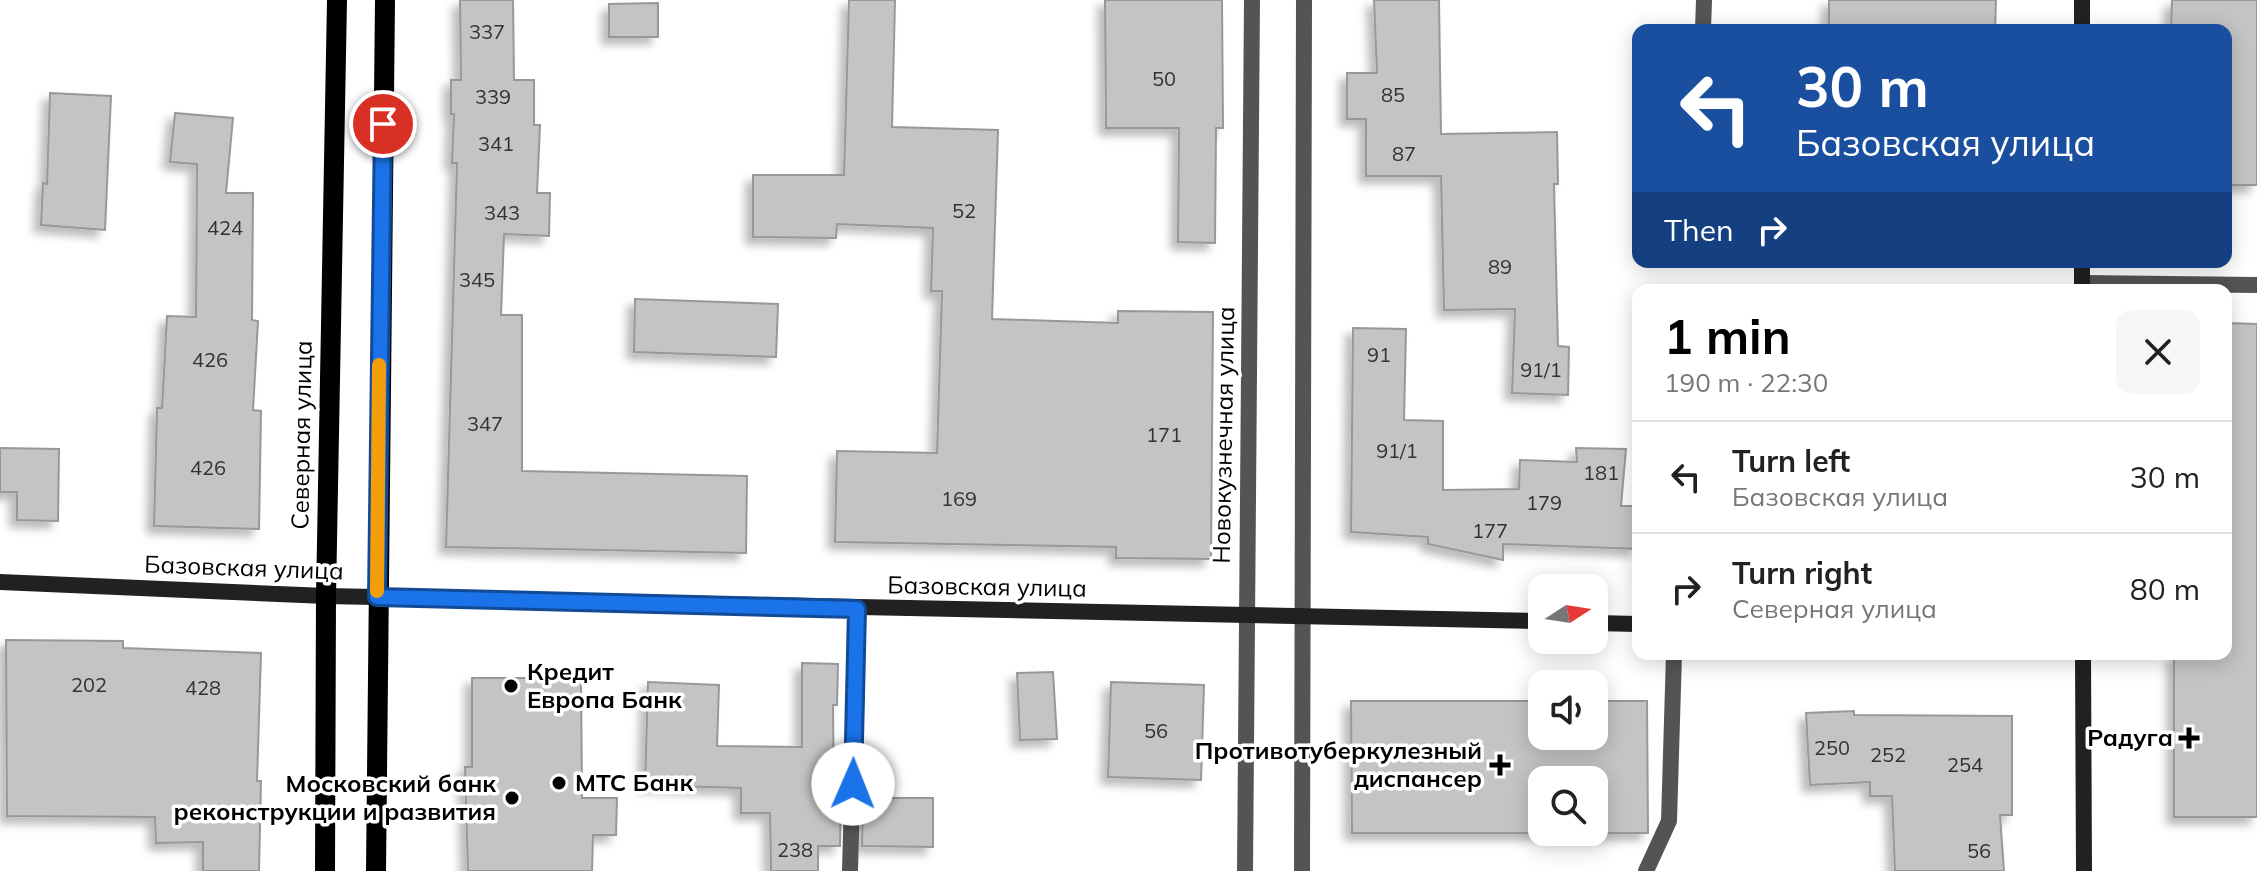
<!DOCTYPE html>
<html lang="en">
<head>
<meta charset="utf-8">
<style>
  body { margin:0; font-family:Mulish,sans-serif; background:#f6f6f6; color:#222; height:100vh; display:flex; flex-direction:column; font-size:30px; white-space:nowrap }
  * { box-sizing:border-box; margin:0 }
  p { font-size:26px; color:#767676 }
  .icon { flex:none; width:44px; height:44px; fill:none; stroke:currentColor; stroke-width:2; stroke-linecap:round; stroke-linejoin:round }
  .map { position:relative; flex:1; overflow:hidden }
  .sheet { position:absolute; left:1632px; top:284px; width:600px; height:376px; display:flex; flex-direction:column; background:#fff; border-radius:16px; box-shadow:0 4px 20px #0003 }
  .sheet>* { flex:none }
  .banner { position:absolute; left:1632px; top:24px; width:600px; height:244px; border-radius:16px; box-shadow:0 4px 20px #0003; background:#1a4fa0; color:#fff; overflow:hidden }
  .needle { width:52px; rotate:78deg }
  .tools { position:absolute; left:1528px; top:574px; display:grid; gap:16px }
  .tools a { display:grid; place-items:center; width:80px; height:80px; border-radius:16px; background:#fff; box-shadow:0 4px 20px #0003; font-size:40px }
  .pin { position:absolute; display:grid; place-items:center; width:68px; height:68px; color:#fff; margin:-34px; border:4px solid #fff; border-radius:50%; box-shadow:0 2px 8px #0007 }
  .me { position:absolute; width:88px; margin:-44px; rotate:1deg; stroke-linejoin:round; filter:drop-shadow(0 0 6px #0008) }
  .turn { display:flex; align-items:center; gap:28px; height:168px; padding:0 32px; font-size:36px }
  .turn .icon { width:104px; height:104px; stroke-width:2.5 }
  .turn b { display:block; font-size:56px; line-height:68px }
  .then { display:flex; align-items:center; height:76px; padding:0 32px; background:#0003; gap:16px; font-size:30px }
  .round { display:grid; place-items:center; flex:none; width:84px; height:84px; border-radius:16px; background:#f6f6f6 }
  .summary { display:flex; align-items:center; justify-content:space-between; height:136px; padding:0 32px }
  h1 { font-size:48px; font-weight:700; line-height:60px; color:#000 }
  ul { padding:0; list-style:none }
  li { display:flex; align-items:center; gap:24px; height:112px; padding:0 32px; border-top:2px solid #e0e0e0 }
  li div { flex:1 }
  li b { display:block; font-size:30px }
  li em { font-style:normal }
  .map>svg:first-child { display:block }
  .building { fill:#c4c4c4; stroke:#989898; stroke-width:2; fill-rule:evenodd; filter:url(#shadow) }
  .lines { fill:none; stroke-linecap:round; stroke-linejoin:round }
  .lane { stroke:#545454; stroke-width:16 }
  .street { stroke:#545454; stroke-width:16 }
  .secondary { stroke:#212121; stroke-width:16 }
  .primary { stroke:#000; stroke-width:20 }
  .route-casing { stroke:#114b97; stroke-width:20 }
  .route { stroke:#1a73e8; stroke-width:14 }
  .slow { stroke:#f59e0b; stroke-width:14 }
  .poi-dot { fill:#000; stroke:#fff; stroke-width:3 }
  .labels { text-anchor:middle; stroke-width:7; stroke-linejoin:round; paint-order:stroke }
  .number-label { font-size:20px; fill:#313131 }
  .street-label { font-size:24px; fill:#000; stroke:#fff }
  .poi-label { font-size:24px; font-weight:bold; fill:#000; stroke:#fff; text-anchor:end }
</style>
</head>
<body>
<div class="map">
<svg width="2257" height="871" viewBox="0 0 2257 871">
  <defs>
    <filter id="shadow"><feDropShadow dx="-7" dy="7" stdDeviation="4" flood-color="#0004"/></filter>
  </defs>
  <rect width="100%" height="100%" fill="#fff"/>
  <!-- building -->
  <path class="building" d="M460,0H513L514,80H534V125H540L537,193H550L549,236L504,234L501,315H522V471L747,476L746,553L446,547L457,163H452L454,114H451V80H461Z
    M849,0H895L892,127L998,130L992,319L1118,323V311L1213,312L1211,559L1116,558V547L835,542L837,451L937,453L942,291H931L933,228L837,224L836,238L753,237V175H844Z
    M1105,0H1222L1223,128H1216L1215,243L1178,242L1179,128H1106Z
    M1374,0H1439L1441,134L1557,132L1558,184H1554L1558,346L1569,347L1568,395L1512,393L1515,309L1444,310L1441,176H1366V119H1347V73H1377Z
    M1829,0H1996L1995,30H1829Z
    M2172,0H2257V185H2226V30H2171Z
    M658,3V37H609V4Z
    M50,93L111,96L105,230L41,225L43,183L47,184Z
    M175,113L233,118L226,193H253L252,320L258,321L253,410L261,411L259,529L154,526L157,408H162L167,316L196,317L197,164L170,162Z
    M635,299L778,304L776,357L634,352Z
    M2226,323L2257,324V817H2174V654H2226Z
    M1353,328L1406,329L1404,420L1443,421V490L1519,489L1520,460L1577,462L1576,448L1626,449L1621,506H1638V549L1503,544V560L1428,544V537L1351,532Z
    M0,448L59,449L58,521L17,520V492H0Z
    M6,640L123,641V648L261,653L257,781H261L259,871H203V842L156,843L155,817L7,816Z
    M802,663L838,664L837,705H833L834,798H841L840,846H818V871H771L770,813H741V788L645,785L648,682L719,685L717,746L802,747Z
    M1053,672L1057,739L1020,740L1017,673Z
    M472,678H581L582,798H617L616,835H593L592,871H468L465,767H472Z
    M1111,682L1204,685L1201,780L1108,777Z
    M1351,701H1542V736H1594V701H1647L1648,833H1352ZM1542,780H1594V832H1542Z
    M1854,711V715L2012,716V815H2000L2004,871H1895L1892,796H1870V782L1810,785L1806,713Z
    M863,798H933V847L862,846Z"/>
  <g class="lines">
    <!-- lane -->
    <path class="lane" d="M1703,30L1704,0
      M2082,283L2257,285
      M850,871L857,609
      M1646,871L1669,821L1674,654"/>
    <!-- street -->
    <path class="street" d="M1245,871L1252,0
      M1302,871L1304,0"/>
    <!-- secondary -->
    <path class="secondary" d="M2082,0V30
      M2082,262V290
      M0,582L326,596L1542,621
      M1594,623L1638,624
      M2083,654L2084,871"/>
    <!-- primary -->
    <path class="primary" d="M325,871L326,596L337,0
      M376,871L385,0"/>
  </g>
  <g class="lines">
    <defs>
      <path id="route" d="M383,124L377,597L857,609L853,784"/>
    </defs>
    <!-- route casing -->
    <use href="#route" class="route-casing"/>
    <!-- route -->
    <use href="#route" class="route"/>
    <!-- slow -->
    <path class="slow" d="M377,591L379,365"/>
  </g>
  <!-- markers -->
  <g class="poi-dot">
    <circle cx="511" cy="686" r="8"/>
    <path d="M2185 726h8v8h8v8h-8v8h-8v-8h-8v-8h8z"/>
    <path d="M1496 753h8v8h8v8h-8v8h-8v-8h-8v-8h8z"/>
    <circle cx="559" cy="783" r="8"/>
    <circle cx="512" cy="798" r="8"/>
  </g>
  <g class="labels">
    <!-- number labels -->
    <g class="number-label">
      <text x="487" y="39">337</text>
      <text x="1164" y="86">50</text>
      <text x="1393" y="102">85</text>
      <text x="493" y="104">339</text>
      <text x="496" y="151">341</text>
      <text x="1404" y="161">87</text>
      <text x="964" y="218">52</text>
      <text x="502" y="220">343</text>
      <text x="225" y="235">424</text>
      <text x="1500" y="274">89</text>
      <text x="477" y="287">345</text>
      <text x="1379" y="362">91</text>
      <text x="210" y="367">426</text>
      <text x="1541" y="377">91/1</text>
      <text x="485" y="431">347</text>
      <text x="1164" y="442">171</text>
      <text x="1397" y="458">91/1</text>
      <text x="208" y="475">426</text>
      <text x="1601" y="480">181</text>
      <text x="959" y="506">169</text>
      <text x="1544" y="510">179</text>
      <text x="1490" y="538">177</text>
      <text x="89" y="692">202</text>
      <text x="203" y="695">428</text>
      <text x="1156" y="738">56</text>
      <text x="1832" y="755">250</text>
      <text x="1888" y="762">252</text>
      <text x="1965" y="772">254</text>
      <text x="795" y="857">238</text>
      <text x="1979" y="858">56</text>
    </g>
    <!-- street labels -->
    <g class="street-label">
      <text transform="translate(302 435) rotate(-89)" y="8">Северная улица</text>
      <text transform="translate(1224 435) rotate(-89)" y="8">Новокузнечная улица</text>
      <text transform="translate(244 568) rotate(2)" y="8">Базовская улица</text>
      <text transform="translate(987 587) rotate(1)" y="8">Базовская улица</text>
    </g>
    <!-- poi labels -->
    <g class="poi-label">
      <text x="527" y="680" text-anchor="start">Кредит<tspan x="527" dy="28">Европа Банк</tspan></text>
      <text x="2173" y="746">Радуга</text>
      <text x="1482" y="759">Противотуберкулезный<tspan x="1482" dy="28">диспансер</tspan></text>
      <text x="575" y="791" text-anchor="start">МТС Банк</text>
      <text x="496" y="792">Московский банк<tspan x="496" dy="28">реконструкции и развития</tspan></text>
    </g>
  </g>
</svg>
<div class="tools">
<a><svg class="needle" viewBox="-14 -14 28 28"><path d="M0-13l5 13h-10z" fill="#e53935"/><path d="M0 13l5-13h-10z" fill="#767676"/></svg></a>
<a><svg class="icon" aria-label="sound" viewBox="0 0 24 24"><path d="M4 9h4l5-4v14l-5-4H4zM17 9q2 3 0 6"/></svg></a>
<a><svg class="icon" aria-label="search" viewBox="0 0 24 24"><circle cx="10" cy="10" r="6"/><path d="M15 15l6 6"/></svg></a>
</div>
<div class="pin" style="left:383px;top:124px;background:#d93025"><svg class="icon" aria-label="arrive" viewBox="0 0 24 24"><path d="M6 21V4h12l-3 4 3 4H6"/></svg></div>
<svg class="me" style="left:853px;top:784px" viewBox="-20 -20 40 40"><circle r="19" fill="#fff"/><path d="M0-13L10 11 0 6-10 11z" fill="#1a73e8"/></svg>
<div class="banner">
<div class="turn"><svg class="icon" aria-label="left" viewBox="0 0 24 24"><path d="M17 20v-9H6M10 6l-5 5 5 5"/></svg><div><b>30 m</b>Базовская улица</div></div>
<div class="then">Then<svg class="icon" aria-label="right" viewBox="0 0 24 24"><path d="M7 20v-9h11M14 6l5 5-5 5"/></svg></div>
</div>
<section class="sheet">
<div class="summary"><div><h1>1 min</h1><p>190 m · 22:30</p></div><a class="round"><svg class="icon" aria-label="close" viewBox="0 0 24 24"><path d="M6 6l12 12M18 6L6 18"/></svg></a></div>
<ul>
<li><svg class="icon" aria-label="left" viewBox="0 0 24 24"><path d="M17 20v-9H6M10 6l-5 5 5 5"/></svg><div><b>Turn left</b><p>Базовская улица</p></div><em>30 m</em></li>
<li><svg class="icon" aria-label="right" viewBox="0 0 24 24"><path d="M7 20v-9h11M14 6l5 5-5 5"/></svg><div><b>Turn right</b><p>Северная улица</p></div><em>80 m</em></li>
</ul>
</section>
</div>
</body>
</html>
